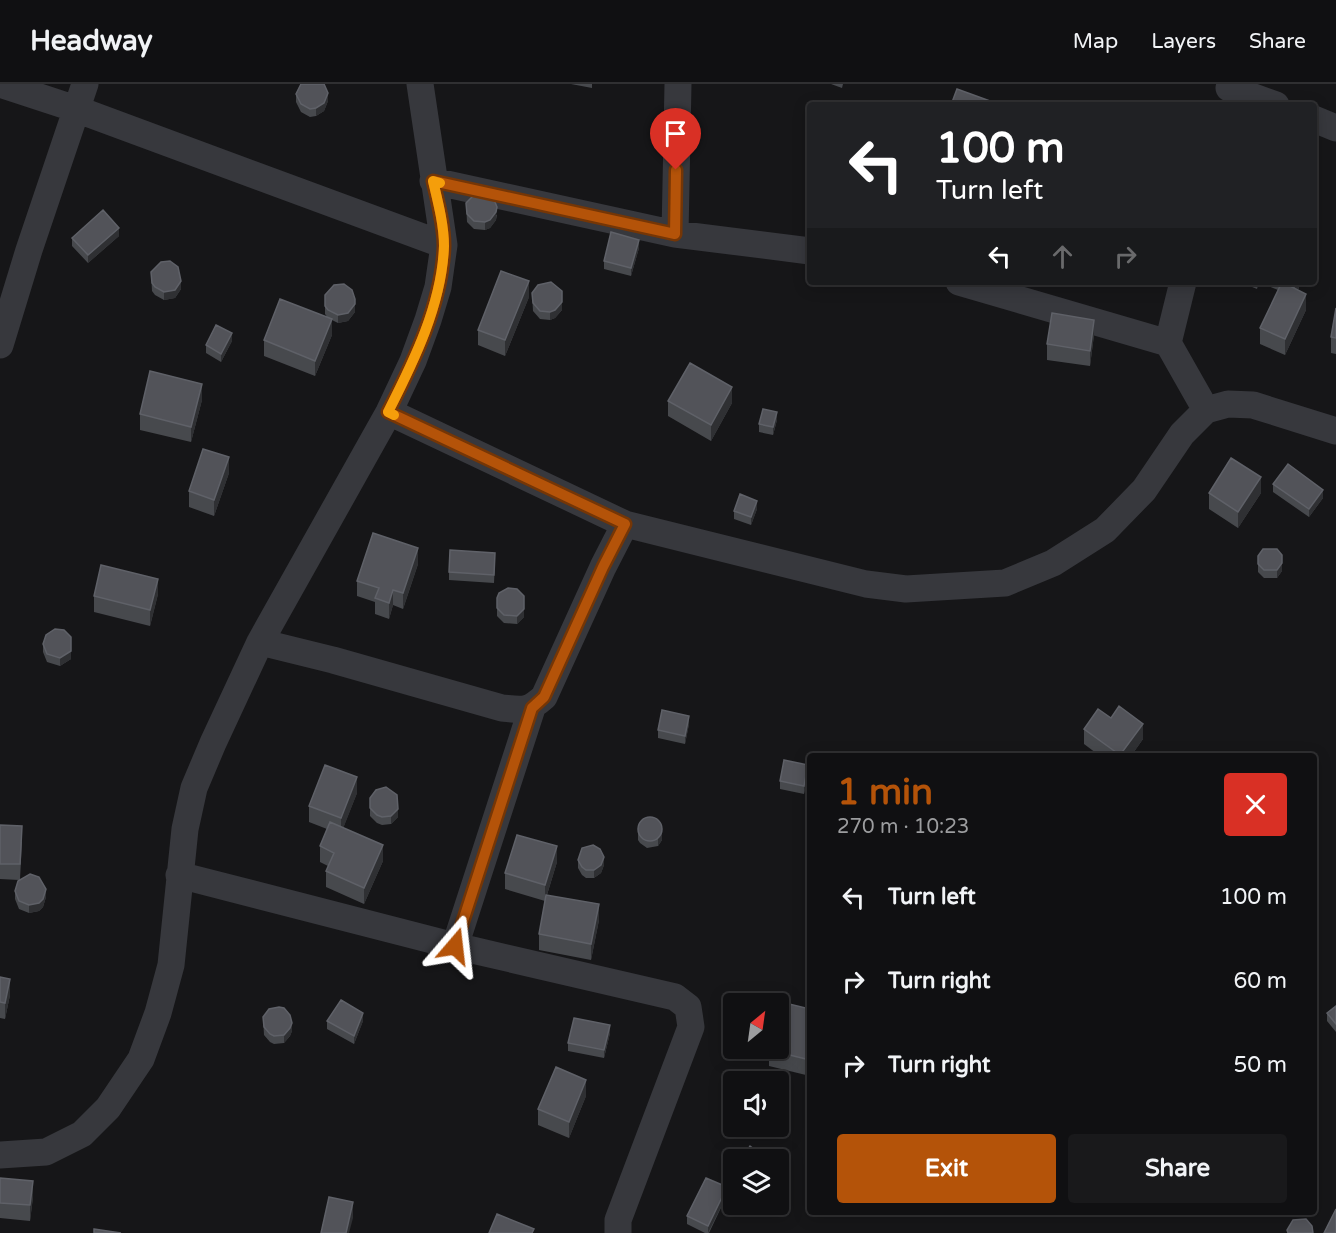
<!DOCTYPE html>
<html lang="en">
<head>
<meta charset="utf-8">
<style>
  body { margin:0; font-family:"Varela Round",sans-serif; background:#19191b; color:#f1f3f6; height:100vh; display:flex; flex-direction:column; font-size:22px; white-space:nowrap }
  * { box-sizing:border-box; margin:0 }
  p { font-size:20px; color:#9c9d9f }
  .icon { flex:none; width:33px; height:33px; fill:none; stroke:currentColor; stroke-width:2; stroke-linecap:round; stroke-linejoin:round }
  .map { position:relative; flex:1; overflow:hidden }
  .panel { position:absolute; left:807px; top:669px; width:510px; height:462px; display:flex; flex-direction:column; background:#101012; border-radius:6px; box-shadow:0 3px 15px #0003,0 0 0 2px #303032 }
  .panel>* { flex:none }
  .guide { position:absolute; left:807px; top:18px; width:510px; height:183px; border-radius:6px; box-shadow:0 3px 15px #0003,0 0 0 2px #303032; background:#202124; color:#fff; overflow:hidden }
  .needle { width:39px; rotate:29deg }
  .controls { position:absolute; left:723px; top:909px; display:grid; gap:12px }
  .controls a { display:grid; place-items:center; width:66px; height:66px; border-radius:6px; background:#101012; box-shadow:0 3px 15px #0003,0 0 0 2px #303032; font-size:30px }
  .pin { position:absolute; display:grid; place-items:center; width:51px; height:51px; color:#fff; margin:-62px -26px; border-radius:50% 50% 50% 0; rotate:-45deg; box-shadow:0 0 6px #0007 }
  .pin .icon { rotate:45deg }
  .me { position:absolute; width:66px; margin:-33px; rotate:17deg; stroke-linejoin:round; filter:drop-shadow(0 0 4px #0008) }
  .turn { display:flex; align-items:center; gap:21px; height:126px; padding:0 30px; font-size:27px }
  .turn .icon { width:78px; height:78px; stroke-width:2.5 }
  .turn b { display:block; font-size:42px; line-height:51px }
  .lanes { display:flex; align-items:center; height:57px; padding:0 30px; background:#0003; justify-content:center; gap:30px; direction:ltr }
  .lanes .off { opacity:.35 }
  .round { display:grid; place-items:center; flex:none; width:63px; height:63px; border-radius:6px; background:#19191b }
  .headline { display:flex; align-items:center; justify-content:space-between; height:102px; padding:0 30px }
  h1 { font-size:36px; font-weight:700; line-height:45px; color:#b45309 }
  .primary-button { display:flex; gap:12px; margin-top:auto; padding:12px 30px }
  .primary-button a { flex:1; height:69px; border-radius:6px; background:#b45309; color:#fff; font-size:24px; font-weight:700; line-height:69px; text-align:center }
  .primary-button a+a { background:#19191b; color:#f1f3f6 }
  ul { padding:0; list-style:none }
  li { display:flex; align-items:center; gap:18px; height:84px; padding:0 30px }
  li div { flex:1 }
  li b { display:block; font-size:22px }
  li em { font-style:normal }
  header { display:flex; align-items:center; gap:36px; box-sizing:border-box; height:84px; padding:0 30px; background:#101012; border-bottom:2px solid #303032 }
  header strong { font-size:28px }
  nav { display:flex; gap:33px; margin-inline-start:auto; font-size:21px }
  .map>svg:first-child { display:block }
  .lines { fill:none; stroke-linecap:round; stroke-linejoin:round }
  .street { stroke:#37383d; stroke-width:27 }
  .wall { fill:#47494d }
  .shaded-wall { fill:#2f3033 }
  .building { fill:#525359; stroke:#5f6168; stroke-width:1.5 }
  .route-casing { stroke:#753606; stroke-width:15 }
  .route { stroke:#b45309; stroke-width:10 }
  .slow { stroke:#f59e0b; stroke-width:10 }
</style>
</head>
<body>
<header>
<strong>Headway</strong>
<nav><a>Map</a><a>Layers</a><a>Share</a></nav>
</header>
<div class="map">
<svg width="1336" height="1149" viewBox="0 0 1336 1149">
  <rect width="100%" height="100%" fill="#161618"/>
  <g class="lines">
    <!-- street -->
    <path class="street" d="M0,0L76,25L444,161
      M1229,4L1276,21
      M1314,35L1336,44
      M433,97L675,150L810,167
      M675,150L678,0
      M959,198L1168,259L1206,326
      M1168,259L1183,198
      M0,261L29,166L85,0
      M389,328L625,440
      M260,558L389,328L413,277L428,236L438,203L444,161L420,0
      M532,624L455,862L675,913L688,923L691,943L618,1136V1149
      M179,791L455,862
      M0,1071L46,1068L82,1050L108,1024L141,975L158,929L171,881L185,745L194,704L213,659L260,558L333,576L502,624C524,626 527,628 544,613L603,483L625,440L866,500L906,505L1005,499L1053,479L1105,446L1144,406L1182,350L1206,326L1228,320L1253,321L1336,347"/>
  </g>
  <!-- wall -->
  <path class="wall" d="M571,0H592V4Z
    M831,0H843L842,4Z
    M296,10L328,17L324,27L316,32L310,33L301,28L296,18Z
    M466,119L497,131L496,136L490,144L485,146L474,145L467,138Z
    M119,152L88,179L72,162V154Z
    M639,164L631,192L604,185V177Z
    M151,188L181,205L175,214L164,216L155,211L152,207Z
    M1240,198H1301L1298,206L1306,226L1285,271L1260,260V244L1278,206L1259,198L1257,205Z
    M532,209L562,226L555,234L550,236L540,235L533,227Z
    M325,211L355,223V228L348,237L338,239L332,236V251L315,292L264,272V256L328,234L325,230Z
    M529,213L505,272L478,261V246Z
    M1336,224V270L1331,269V253Z
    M1094,251L1090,282L1047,276V260Z
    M232,257L221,278L206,269V261Z
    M202,316L191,358L140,346V330Z
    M668,317L732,319L711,357L668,332Z
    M777,336L773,351L759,348V340Z
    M229,389L214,432L189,423V407Z
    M1273,400L1323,414L1309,433L1273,408Z
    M1209,409H1261L1238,444L1209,425Z
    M757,425L751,441L734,435V427Z
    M1258,472L1282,487L1277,494H1264L1258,488Z
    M495,477L494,499L449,496V488Z
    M418,480L403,525L393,521L389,535L375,530V518L357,512V497Z
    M158,510L150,542L94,528V512Z
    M497,514L524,533L517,540L504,539L497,532Z
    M43,560L71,575L60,582L47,578L43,568Z
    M689,640L685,660L658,654V646Z
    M1084,645L1143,655L1131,672H1100L1084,660Z
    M808,689L804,710L780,705V697Z
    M357,709L343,744L383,777L364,820L326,803V787L328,782L320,778V762L327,745L309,738V722Z
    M370,714L398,733L391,740L382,741L377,739L370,732Z
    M0,741L22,758L20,795L46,813L43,823L39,827L29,829L19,825L15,815V807L19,796L0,795Z
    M638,748L662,756L658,762L647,764L640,759L638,756Z
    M578,776L604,781L601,789L594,794H586L582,791L578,784Z
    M557,778L547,811L599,836L591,876L539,866V850L545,817L505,805V789Z
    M810,814V830L806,825V817Z
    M0,893L10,911L5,935L0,934Z
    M1336,922V948L1327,937V929Z
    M810,925V992L769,982V966Z
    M263,933L292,947L290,952L284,959L274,960L270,958L264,951Z
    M327,937H363L354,960L327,945Z
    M610,949L604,974L568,967V959Z
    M586,1012L569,1054L538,1041V1025Z
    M0,1094L33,1113L30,1137L0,1134Z
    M727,1111L709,1149H705L687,1140V1132Z"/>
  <!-- shaded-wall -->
  <path class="shaded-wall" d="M328,9V17L324,27L316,32V24Z
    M497,123L496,136L490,144L485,146V138Z
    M119,144V152L88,179V171Z
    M639,156V164L631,192V184Z
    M181,197V205L175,214L164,216V208Z
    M529,197V213L505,272V256Z
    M1295,198H1301L1295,213Z
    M1306,210V226L1285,271V255Z
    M355,215V228L348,237L338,239V231Z
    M562,218V226L555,234L550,236V228Z
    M332,235V251L315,292V277Z
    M1094,236V251L1090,282V267Z
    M232,249V257L221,278V270Z
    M202,300V316L191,358V343Z
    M732,303V319L711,357V341Z
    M777,328V336L773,351V343Z
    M229,373V389L214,432V416Z
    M1261,393V409L1238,444V428Z
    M1323,406V414L1309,433V425Z
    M757,417V425L751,441V433Z
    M418,464V480L403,525V509Z
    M1282,479V487L1277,494V486Z
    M158,495V510L150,542V526Z
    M393,506V521L389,535V519Z
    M524,525V533L517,540V532Z
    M71,567V575L60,582V574Z
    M689,632V640L685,660V652Z
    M1143,640V655L1131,672H1120Z
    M808,681V689L804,710V702Z
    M357,693V709L341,750V734Z
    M398,725V733L391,740V732Z
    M662,748V756L658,762V754Z
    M383,761V777L364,820V804Z
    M557,762V778L545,817V801Z
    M604,773V781L601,789L594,794V786Z
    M46,805V813L43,823L39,827L29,829V821Z
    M599,820V836L591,876V860Z
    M10,895V911L5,935V919Z
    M363,929V937L354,960V952Z
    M292,939V947L290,952L284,959V951Z
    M610,941V949L604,974V966Z
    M586,996V1012L569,1054V1038Z
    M785,1085V1093L778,1103V1095Z
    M33,1097V1113L30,1137V1121Z
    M727,1103V1111L708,1149V1142Z
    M353,1118V1134L349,1149H346Z"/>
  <!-- building -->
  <path class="building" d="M301,0H324L328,9L324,19L316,24L310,25L301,20L296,10Z
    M957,5L1001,21H951Z
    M486,108L493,113L497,123L496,128L490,136L485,138L474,137L467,130L466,119L476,109Z
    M103,126L119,144L88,171L72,154Z
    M611,148L639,156L631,184L604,177Z
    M170,177L178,183L181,197L175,206L164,208L155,203L152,199L151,188L161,178Z
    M501,187L529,197L505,256L478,246Z
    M551,198L562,207V218L555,226L550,228L540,227L533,219L532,209L538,201Z
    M1282,198L1306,210L1285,255L1260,244Z
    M344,200L352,206L355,215V220L348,229L338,231L328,226L325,222V211L334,201Z
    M280,215L332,235L315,277L264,256Z
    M1336,224V254L1331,253Z
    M1052,229L1094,236L1090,267L1047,260Z
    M216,241L232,249L221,270L206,261Z
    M690,279L732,303L711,341L668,317Z
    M150,287L202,300L191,343L140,330Z
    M763,325L777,328L773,343L759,340Z
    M203,365L229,373L214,416L189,407Z
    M1231,374L1261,393L1238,428L1209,409Z
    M1288,380L1323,406L1309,425L1273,400Z
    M740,410L757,417L751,433L734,427Z
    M373,449L418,464L403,509L393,506L389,519L375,514L379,504L357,497Z
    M1263,465H1277L1282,471V479L1277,486H1264L1258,480V472Z
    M450,466L495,469L494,491L449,488Z
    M101,481L158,495L150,526L94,512Z
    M508,504L517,505L524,512V525L517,532L504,531L497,524V514L499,509Z
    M55,545L64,546L71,553V567L60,574L47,570L43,560L46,551Z
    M1119,622L1143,640L1120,671L1084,645L1098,625L1111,634Z
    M662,626L689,632L685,652L658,646Z
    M784,676L808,681L804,702L780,697Z
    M325,681L357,693L341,734L309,722Z
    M386,703L397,711L398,725L391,732L382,733L377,731L370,724V714L376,706Z
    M638 745a12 12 0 1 1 24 0a12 12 0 1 1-24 0Z
    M330,738L383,761L364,804L326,787L334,769L320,762Z
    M0,741L22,742L20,780H0Z
    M517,751L557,762L545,801L505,789Z
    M593,761L600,765L604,773L601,781L594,786H586L582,783L578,776L582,764Z
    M30,790L39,793L46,805L43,815L39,819L29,821L19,817L15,807L18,797Z
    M546,811L599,820L591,860L539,850Z
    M810,814V822L806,817Z
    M0,893L10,895L5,919L0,918Z
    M341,916L363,929L354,952L327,937Z
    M781,918L810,925V976L769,966V964H778V927Z
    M1336,922V940L1327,929Z
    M279,923L284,924L290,931L292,939L290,944L284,951L274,952L270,950L264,943L263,933L269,925Z
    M574,934L610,941L604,966L568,959Z
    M556,983L586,996L569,1038L538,1025Z
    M750,1062L769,1076H741Z
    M778,1081L785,1085L778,1095Z
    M0,1094L33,1097L30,1121L0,1119Z
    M706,1094L727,1103L708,1142L687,1132Z
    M329,1113L353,1118L346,1149H321Z
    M1336,1125V1149H1324Z
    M497,1130L534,1145L532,1149H489Z
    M1306,1135L1312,1142L1313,1149H1288L1287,1146L1293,1136Z
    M94,1145L121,1149H94Z"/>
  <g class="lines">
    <defs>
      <path id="route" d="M455,862L532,624L544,613L603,483L625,440L388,328C414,277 442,220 444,162C444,141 438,118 433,97L675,150L676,86"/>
    </defs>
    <!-- route casing -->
    <use href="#route" class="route-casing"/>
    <!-- route -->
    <use href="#route" class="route"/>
    <!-- slow -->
    <path class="slow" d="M394,331L388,328C414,277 442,220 444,162C444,141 438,118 433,97L440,99"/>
  </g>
</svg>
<div class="controls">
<a><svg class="needle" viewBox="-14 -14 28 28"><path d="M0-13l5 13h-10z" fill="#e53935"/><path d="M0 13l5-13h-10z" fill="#9c9d9f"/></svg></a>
<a><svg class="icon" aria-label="sound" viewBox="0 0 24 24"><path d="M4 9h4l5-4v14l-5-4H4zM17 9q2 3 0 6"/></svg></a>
<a><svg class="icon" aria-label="layers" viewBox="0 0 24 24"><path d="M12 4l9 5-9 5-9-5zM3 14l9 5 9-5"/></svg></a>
</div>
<div class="pin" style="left:676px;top:86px;background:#d93025"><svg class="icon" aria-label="arrive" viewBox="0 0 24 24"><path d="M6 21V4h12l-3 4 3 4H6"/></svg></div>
<svg class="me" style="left:455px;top:862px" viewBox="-20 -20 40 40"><path d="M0-17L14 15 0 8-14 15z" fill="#b45309" stroke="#fff" stroke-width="4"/></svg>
<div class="guide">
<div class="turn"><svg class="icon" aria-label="left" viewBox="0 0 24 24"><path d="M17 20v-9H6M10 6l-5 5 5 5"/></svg><div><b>100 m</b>Turn left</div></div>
<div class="lanes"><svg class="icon" aria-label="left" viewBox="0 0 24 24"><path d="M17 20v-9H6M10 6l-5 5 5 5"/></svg><svg class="icon off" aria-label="ahead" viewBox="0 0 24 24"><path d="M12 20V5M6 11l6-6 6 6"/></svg><svg class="icon off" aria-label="right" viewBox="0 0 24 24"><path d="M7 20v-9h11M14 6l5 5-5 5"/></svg></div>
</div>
<section class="panel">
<div class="headline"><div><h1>1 min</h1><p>270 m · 10:23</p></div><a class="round" style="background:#d93025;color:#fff"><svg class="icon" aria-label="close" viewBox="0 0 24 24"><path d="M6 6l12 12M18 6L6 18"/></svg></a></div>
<ul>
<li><svg class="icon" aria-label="left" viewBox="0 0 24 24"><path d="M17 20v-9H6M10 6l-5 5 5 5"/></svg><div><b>Turn left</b></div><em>100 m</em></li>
<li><svg class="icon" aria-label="right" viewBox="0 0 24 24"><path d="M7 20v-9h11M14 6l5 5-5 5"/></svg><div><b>Turn right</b></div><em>60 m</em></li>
<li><svg class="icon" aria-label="right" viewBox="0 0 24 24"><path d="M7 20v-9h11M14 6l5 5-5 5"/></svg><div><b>Turn right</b></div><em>50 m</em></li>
</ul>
<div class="primary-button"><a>Exit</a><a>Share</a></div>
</section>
</div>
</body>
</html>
